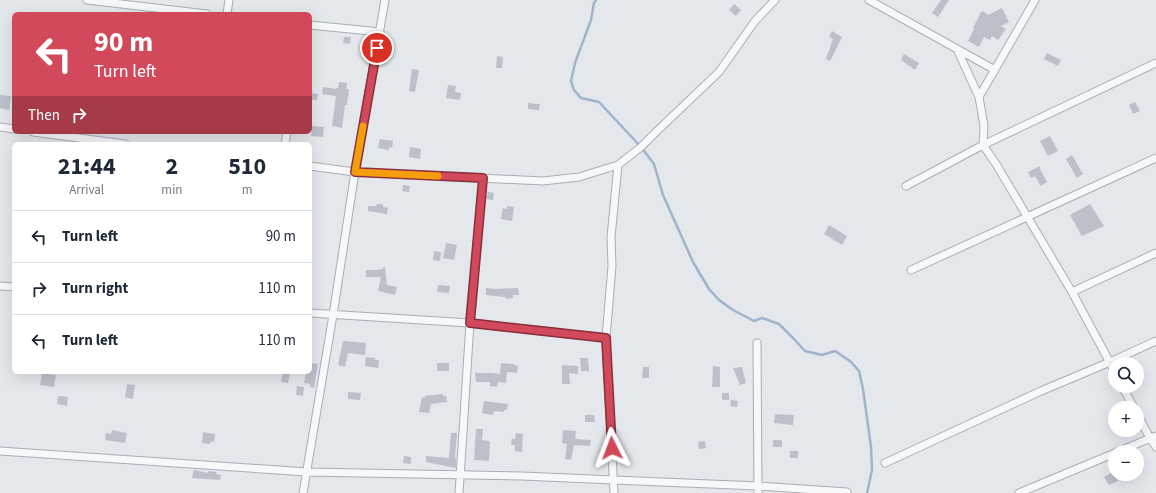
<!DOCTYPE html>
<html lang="en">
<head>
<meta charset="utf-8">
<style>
  body { margin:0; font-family:"Source Sans 3",sans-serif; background:#f6f6f7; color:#1f2937; height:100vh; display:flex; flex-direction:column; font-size:15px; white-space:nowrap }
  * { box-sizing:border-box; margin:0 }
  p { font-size:13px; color:#747a83 }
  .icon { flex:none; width:22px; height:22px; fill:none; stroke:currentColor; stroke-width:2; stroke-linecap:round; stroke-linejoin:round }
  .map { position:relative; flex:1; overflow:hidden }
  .panel { position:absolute; left:12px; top:142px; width:300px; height:232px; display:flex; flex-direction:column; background:#fff; border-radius:6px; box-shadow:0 4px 16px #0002 }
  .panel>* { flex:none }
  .guide { position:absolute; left:12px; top:12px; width:300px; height:122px; border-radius:6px; box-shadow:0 4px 16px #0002; background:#d1495b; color:#fff; overflow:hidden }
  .controls { position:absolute; left:1108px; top:357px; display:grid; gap:8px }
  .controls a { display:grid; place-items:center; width:36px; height:36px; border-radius:50%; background:#fff; box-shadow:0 4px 16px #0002; font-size:20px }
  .pin { position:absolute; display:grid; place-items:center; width:34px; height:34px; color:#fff; margin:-17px; border:2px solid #fff; border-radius:50%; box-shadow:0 1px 4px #0007 }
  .me { position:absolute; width:44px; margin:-22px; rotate:357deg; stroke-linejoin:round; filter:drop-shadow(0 0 3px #0008) }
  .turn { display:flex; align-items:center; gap:14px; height:84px; padding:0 16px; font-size:18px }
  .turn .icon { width:52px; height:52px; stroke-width:2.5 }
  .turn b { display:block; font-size:28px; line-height:34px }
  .then { display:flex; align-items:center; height:38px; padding:0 16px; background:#0003; gap:8px; font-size:15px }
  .eta { display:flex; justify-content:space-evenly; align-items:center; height:68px; text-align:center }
  .eta b { font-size:24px; font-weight:700; line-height:28px }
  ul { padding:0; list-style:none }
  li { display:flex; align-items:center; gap:12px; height:52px; padding:0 16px; border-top:1px solid #e0e1e3 }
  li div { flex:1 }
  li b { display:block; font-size:15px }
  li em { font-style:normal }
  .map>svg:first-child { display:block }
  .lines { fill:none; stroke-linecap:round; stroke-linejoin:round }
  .stream { stroke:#9fb4cc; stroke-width:2.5 }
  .building { fill:#bbc0ca }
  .minor-casing { stroke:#a9aeb7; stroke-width:9 }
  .minor { stroke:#f7f8fa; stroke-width:7 }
  .route-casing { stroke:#882f3b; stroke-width:10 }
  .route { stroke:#d1495b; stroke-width:7 }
  .slow { stroke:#f59e0b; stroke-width:7 }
</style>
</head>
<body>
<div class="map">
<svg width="1156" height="493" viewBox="0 0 1156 493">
  <rect width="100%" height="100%" fill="#e4e7ec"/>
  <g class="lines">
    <!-- stream -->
    <path class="stream" d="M596,0L594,3L591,20L575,63L571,81L574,90L581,98L599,102L641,147L654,164L663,195L693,262L709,289L719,300L733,310L754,321L762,318L779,324L793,338L805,351L822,355L835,351L850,361L859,371L863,389L871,447L872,470L867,493"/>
  </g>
  <!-- building -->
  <path class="building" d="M941,0H949L938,17L932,13Z
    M734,4L741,10L736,16L729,10Z
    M1002,8L1009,22L1001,26L1006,29L998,40L992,36L990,40L984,37L979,47L968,41L974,29L973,28L981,12L983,11L988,15Z
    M832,31L842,37L830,61L826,59L833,39L829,37Z
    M344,37H351L350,44L343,43Z
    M1047,53L1061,60L1058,66L1044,59Z
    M904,54L919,63L915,70L901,60Z
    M497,56L503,57L502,68H496Z
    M412,69L419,70L415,92L409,91Z
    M339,82L347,83L346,89H349L347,105H345L342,128L332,126L336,96L322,94L323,87L336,89V88H338Z
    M448,85L456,86L455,92L461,93L460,100L446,98Z
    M310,93L318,94L317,100H310Z
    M0,95L11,96L9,110L0,108Z
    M1135,102L1140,111L1133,114L1129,105Z
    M528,103L540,104L539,110L528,109Z
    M312,126L324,127L323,137L311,136Z
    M1050,136L1058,151L1048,156L1040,141Z
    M380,139L393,141L392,148L389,147V150L378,148Z
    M410,147L421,149L420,159L409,157Z
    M1072,155L1083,174L1077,178L1066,159Z
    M1040,166V169L1047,182L1041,186L1035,176L1031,178L1028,172Z
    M403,185L410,186L409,192L402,191Z
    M488,192L494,193L493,200L486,199Z
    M377,204H383V207L388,208L387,214L368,211V206H376Z
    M1090,204L1104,226L1082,236L1070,215Z
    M507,206L514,207L512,221L501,219L503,208L507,209Z
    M829,225L847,236L842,245L824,234Z
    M446,243L457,245L454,260L443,258Z
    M434,251L441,252L440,261L433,260Z
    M383,267H385L387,285L397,287L395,295L378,291L381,277H366V270H375L383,269Z
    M438,285L450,286L449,293L437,292Z
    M486,288L495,289L518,288L519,295H513V298L506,299L505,297L486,295Z
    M343,341L366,343L365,355L348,353L345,367L338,365Z
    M366,357L375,358V360H379L378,368L365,366Z
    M580,358H588L589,371H581Z
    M310,363L318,364L314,388L310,387V384L304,383L306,372H310Z
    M437,363H449V371H437Z
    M501,363L514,364V365L518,366L517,373L507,372L506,383L498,382L497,387L490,386V382H476L475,373H492L500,374Z
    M562,365L578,366V374L569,373L570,384H562Z
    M713,366L720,367V387H712Z
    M643,367H649V378H642Z
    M742,367L746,383L740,385L733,368Z
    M283,372H290L288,383L281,382Z
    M42,373L56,375L54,387L40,385Z
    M127,384L135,385L133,399L125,397Z
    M297,386L304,387L303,396L296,395Z
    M348,392L361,393L360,400L348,399Z
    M722,393H729V400H722Z
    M443,394V396H446L447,402L431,404L429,413L419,412L422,397L425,398V396Z
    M58,396L68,397L67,406L57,404Z
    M731,400L738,401L737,407L730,406Z
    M484,401L508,404L507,410H504V412L495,411V412H493V415L482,413Z
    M775,414L794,415L793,425L774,423Z
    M585,415H594L595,422H585Z
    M476,429H483L482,440L490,441L489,461L474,460Z
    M112,430L127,433L125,443L105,440L106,433L111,434Z
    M563,430L576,431L575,439L591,440L590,446L574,445L571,460L565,459L567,444L562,443Z
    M203,432L215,434L214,442L211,441L210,444L202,443Z
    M451,433H457L455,458L456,459V468L426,462V456L449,458Z
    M516,433L523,434L522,452L515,451V445H511L512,439H515Z
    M773,440H782V447H773Z
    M705,441L706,448L699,449L698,442Z
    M790,451H798V458H790Z
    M404,456L411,457V464L403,463Z
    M194,470L208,473V471L217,472L216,474L221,475L220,480L192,478Z
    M1113,472L1118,481L1109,485L1104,477Z"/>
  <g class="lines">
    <defs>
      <path id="minor" d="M87,0L207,14
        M869,0L995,70
        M227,14L229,0
        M310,25L380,32
        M957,49L979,97L984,126L983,145L996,164L1072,292L1115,372
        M979,97L1035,0
        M0,127L14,129
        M33,132L125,144
        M285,144L287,132
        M310,166L355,172L543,181L579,177L618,165L641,147L657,131L719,72L755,21L775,0
        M906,186L983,145L1156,63
        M911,270L1156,158
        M0,286L14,287
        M1072,292L1156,253
        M310,313L470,323L606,338
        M757,343L758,493
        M1122,386L1134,408
        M1137,414L1150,438L1156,447
        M0,451L307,472L522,476L614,480L758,486L847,492
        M1117,452L1156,436
        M885,463L1041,391L1110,362L1156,341
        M303,493L333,315L355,172L385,0
        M459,493L470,323L483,178
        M614,493L606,338L612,266L611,237L618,165
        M1019,493L1115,453"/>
    </defs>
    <!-- minor casing -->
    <use href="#minor" class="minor-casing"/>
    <!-- minor -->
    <use href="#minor" class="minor"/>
  </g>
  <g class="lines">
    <defs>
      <path id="route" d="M377,48L355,172L483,178L470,323L606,338L612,448"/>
    </defs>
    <!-- route casing -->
    <use href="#route" class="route-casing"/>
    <!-- route -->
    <use href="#route" class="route"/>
    <!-- slow -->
    <path class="slow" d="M363,126L355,172L438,176"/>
  </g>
</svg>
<div class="controls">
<a><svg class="icon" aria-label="search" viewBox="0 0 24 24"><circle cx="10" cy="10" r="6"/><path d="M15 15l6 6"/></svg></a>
<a>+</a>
<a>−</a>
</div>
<div class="pin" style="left:377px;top:48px;background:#d93025"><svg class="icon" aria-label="arrive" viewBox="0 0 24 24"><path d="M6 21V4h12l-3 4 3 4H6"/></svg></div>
<svg class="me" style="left:612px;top:448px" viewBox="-20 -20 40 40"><path d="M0-17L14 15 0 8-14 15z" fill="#d1495b" stroke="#fff" stroke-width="4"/></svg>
<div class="guide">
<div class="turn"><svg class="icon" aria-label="left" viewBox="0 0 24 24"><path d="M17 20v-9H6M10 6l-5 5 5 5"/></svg><div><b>90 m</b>Turn left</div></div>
<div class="then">Then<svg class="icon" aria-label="right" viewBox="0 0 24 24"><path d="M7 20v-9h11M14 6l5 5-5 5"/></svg></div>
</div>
<section class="panel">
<div class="eta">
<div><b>21:44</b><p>Arrival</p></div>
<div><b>2</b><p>min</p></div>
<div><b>510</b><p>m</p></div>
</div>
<ul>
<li><svg class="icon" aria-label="left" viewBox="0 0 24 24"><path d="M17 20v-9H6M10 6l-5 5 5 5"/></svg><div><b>Turn left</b></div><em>90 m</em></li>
<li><svg class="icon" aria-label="right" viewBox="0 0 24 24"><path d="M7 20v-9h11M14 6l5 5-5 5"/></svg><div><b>Turn right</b></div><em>110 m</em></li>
<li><svg class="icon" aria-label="left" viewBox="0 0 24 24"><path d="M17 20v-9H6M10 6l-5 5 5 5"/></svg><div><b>Turn left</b></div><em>110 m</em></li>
</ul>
</section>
</div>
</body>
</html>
